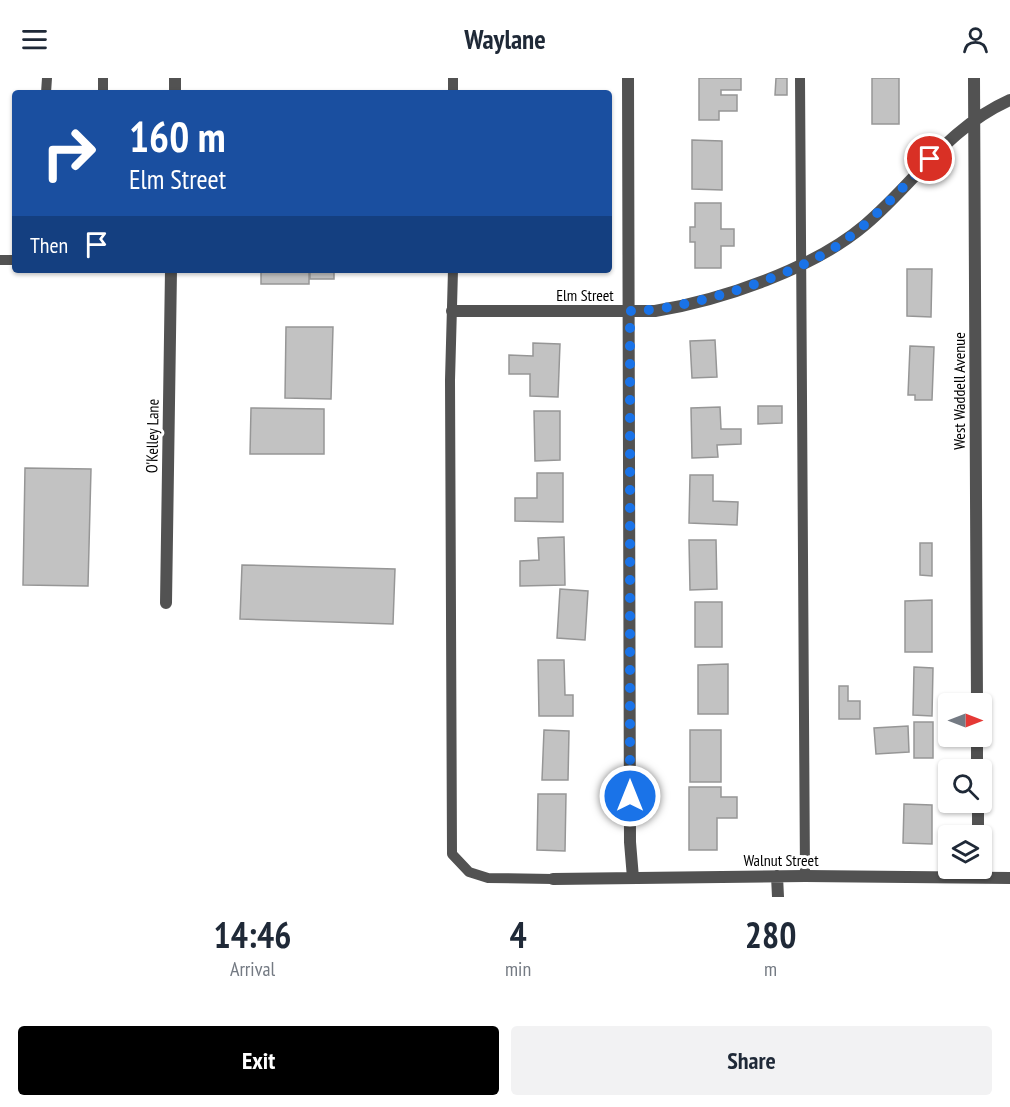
<!DOCTYPE html>
<html lang="en">
<head>
<meta charset="utf-8">
<style>
  body { margin:0; font-family:"PT Sans Narrow",sans-serif; background:#f2f2f3; color:#1f2937; height:100vh; display:flex; flex-direction:column; font-size:22px; white-space:nowrap }
  * { box-sizing:border-box; margin:0 }
  p { font-size:20px; color:#747a83 }
  .icon { flex:none; width:33px; height:33px; fill:none; stroke:currentColor; stroke-width:2; stroke-linecap:round; stroke-linejoin:round }
  .map { position:relative; height:819px; overflow:hidden }
  .sheet { display:flex; flex-direction:column; background:#fff; flex:1 }
  .sheet>* { flex:none }
  .hud { position:absolute; left:12px; top:12px; width:600px; height:183px; border-radius:6px; box-shadow:0 2px 4px #0004; background:#1a4fa0; color:#fff; overflow:hidden }
  .needle { width:39px; rotate:90deg }
  .controls { position:absolute; left:938px; top:615px; display:grid; gap:12px }
  .controls a { display:grid; place-items:center; width:54px; height:54px; border-radius:6px; background:#fff; box-shadow:0 2px 4px #0004; font-size:30px }
  .pin { position:absolute; display:grid; place-items:center; width:51px; height:51px; color:#fff; margin:-26px; border:3px solid #fff; border-radius:50%; box-shadow:0 2px 6px #0007 }
  .me { position:absolute; width:66px; margin:-33px; rotate:0deg; stroke-linejoin:round; filter:drop-shadow(0 0 4px #0008) }
  .turn { display:flex; align-items:center; gap:21px; height:126px; padding:0 18px; font-size:27px }
  .turn .icon { width:78px; height:78px; stroke-width:2.5 }
  .turn b { display:block; font-size:42px; line-height:51px }
  .then { display:flex; align-items:center; height:57px; padding:0 18px; background:#0003; gap:12px; font-size:22px }
  .eta { display:flex; justify-content:space-evenly; align-items:center; height:102px; text-align:center }
  .eta b { font-size:36px; font-weight:700; line-height:42px }
  .cta { display:flex; gap:12px; margin-top:auto; padding:12px 18px }
  .cta a { flex:1; height:69px; border-radius:6px; background:#000; color:#fff; font-size:24px; font-weight:700; line-height:69px; text-align:center }
  .cta a+a { background:#f2f2f3; color:#1f2937 }
  header { display:flex; justify-content:space-between; align-items:center; height:78px; padding:0 18px; background:#fff; font-size:27px; font-weight:700 }
  .map>svg:first-child { display:block }
  .building { fill:#c2c2c2; stroke:#969696; stroke-width:1.5 }
  .lines { fill:none; stroke-linecap:round; stroke-linejoin:round }
  .service { stroke:#525252; stroke-width:10 }
  .minor { stroke:#525252; stroke-width:12 }
  .route { stroke:#1a73e8; stroke-width:10; stroke-dasharray:0 18 }
  .labels { text-anchor:middle; stroke-width:6; stroke-linejoin:round; paint-order:stroke }
  .street-label { font-size:16px; fill:#000; stroke:#fff }
</style>
</head>
<body>
<header><svg class="icon" aria-label="menu" viewBox="0 0 24 24"><path d="M4 6h16M4 12h16M4 18h16"/></svg>Waylane<svg class="icon" aria-label="person" viewBox="0 0 24 24"><circle cx="12" cy="8" r="4"/><path d="M4 21q1-7 8-7t8 7"/></svg></header>
<div class="map">
<svg width="1010" height="819" viewBox="0 0 1010 819">
  <rect width="100%" height="100%" fill="#fff"/>
  <!-- building -->
  <path class="building" d="M699,0H741V12H721V17H737V33H719V42H699Z
    M776,0H787V17H775Z
    M872,0H899V46H872Z
    M692,62L722,63V112L692,111Z
    M695,125H721V151H734V168H721V190H695V164H690V149H695Z
    M907,191H932L931,239L907,238Z
    M261,192H309V206H261Z
    M310,192H334V201H310Z
    M286,249H333L331,321L285,320Z
    M715,262L717,299L692,300L690,263Z
    M533,265L560,266L558,319L530,318V296H509V277L533,278Z
    M910,268L934,269L932,322H915V317H908Z
    M758,328H782V345L758,346Z
    M720,329L721,351H741V366L717,367L718,379L692,380L691,330Z
    M251,330L324,331V376H250Z
    M534,333H560V382L535,383Z
    M25,390L91,391L88,508L23,507Z
    M537,395H563V444L515,443V420H537Z
    M690,397H713V423L738,424L737,447L689,445Z
    M564,459L565,507L520,508V483L539,482L538,460Z
    M689,462H716L717,511L690,512Z
    M920,465H932V498L920,497Z
    M242,487L395,491L393,546L240,541Z
    M560,511L588,513L585,562L557,560Z
    M932,522V574H905V523Z
    M695,524H722V569H695Z
    M538,582H564L565,617H573V638H539Z
    M728,586V636H698V587Z
    M914,589L933,590L932,638L913,637Z
    M839,608H848V623H860V641H839Z
    M914,644H933V680H914Z
    M908,648L909,674L876,676L874,650Z
    M544,652L569,653L568,702H542Z
    M690,652H721V704H690Z
    M689,709H721V719H737V740H717V772H689Z
    M538,716H566L565,773L537,772Z
    M904,726L932,727V766L903,765Z"/>
  <g class="lines">
    <!-- service -->
    <path class="service" d="M453,0V15
      M800,0L805,798
      M46,15L47,0
      M103,15V0
      M0,182H15
      M453,192L450,302L452,776L469,794L488,800L553,801"/>
    <!-- minor -->
    <path class="minor" d="M628,0L630,764L633,800
      M974,0L977,626
      M175,15V0
      M452,233H655C722,222 813,191 865,147C916,104 947,50 1010,22
      M166,525L171,192
      M977,658V692
      M978,724V758
      M777,798L778,819
      M553,801L805,798L1010,800"/>
  </g>
  <g class="lines">
    <!-- route -->
    <path class="route" d="M630,718V233C685,233 795,198 840,166C874,142 901,111 930,81"/>
  </g>
  <g class="labels">
    <!-- street labels -->
    <g class="street-label">
      <text x="585" y="223">Elm Street</text>
      <text transform="translate(959 313) rotate(-90)" y="6">West Waddell Avenue</text>
      <text transform="translate(152 358) rotate(-89)" y="6">O'Kelley Lane</text>
      <text x="781" y="788">Walnut Street</text>
    </g>
  </g>
</svg>
<div class="controls">
<a><svg class="needle" viewBox="-14 -14 28 28"><path d="M0-13l5 13h-10z" fill="#e53935"/><path d="M0 13l5-13h-10z" fill="#747a83"/></svg></a>
<a><svg class="icon" aria-label="search" viewBox="0 0 24 24"><circle cx="10" cy="10" r="6"/><path d="M15 15l6 6"/></svg></a>
<a><svg class="icon" aria-label="layers" viewBox="0 0 24 24"><path d="M12 4l9 5-9 5-9-5zM3 14l9 5 9-5"/></svg></a>
</div>
<div class="pin" style="left:930px;top:81px;background:#d93025"><svg class="icon" aria-label="arrive" viewBox="0 0 24 24"><path d="M6 21V4h12l-3 4 3 4H6"/></svg></div>
<svg class="me" style="left:630px;top:718px" viewBox="-20 -20 40 40"><circle r="17" fill="#1a73e8" stroke="#fff" stroke-width="3"/><path d="M0-11L8 9 0 5-8 9z" fill="#fff"/></svg>
<div class="hud">
<div class="turn"><svg class="icon" aria-label="right" viewBox="0 0 24 24"><path d="M7 20v-9h11M14 6l5 5-5 5"/></svg><div><b>160 m</b>Elm Street</div></div>
<div class="then">Then<svg class="icon" aria-label="arrive" viewBox="0 0 24 24"><path d="M6 21V4h12l-3 4 3 4H6"/></svg></div>
</div>
</div>
<section class="sheet">
<div class="eta">
<div><b>14:46</b><p>Arrival</p></div>
<div><b>4</b><p>min</p></div>
<div><b>280</b><p>m</p></div>
</div>
<div class="cta"><a>Exit</a><a>Share</a></div>
</section>
</body>
</html>
